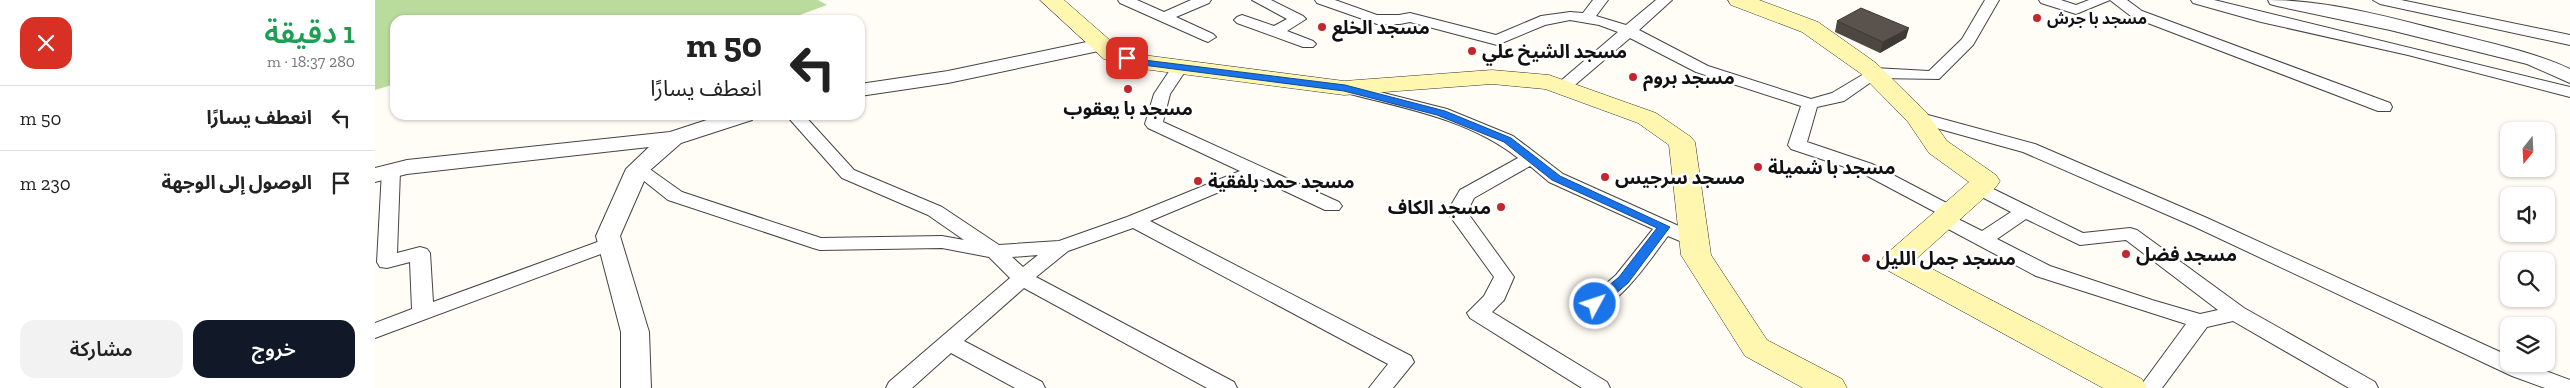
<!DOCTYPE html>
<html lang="ar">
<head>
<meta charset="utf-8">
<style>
  body { margin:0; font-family:"Zilla Slab","Noto Sans Arabic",serif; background:#f2f2f2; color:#222; direction:rtl; height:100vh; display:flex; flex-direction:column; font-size:19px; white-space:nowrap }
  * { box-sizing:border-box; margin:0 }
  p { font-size:16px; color:#767676 }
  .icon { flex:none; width:28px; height:28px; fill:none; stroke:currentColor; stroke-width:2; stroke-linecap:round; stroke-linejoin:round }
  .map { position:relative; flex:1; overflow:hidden; direction:ltr }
  .details { display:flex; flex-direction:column; background:#fff; width:375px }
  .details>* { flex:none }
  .guide { position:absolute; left:15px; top:15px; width:475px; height:105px; border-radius:15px; box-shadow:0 1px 4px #0004; direction:rtl; background:#fff; color:#222; overflow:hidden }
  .needle { width:32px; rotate:198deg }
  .buttons { position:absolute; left:2125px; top:122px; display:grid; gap:10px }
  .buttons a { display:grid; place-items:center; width:55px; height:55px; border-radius:10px; background:#fff; box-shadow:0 1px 4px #0004; font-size:25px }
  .pin { position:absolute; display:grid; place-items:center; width:42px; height:42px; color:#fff; margin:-21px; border-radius:10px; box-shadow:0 2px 8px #0006 }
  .me { position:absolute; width:55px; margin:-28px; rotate:50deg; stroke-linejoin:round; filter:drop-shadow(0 0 4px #0008) }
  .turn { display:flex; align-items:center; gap:18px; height:105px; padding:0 20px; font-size:22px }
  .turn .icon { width:65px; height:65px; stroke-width:2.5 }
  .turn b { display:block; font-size:35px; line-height:42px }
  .round { display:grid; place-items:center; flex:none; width:52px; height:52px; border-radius:15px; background:#f2f2f2 }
  .summary { display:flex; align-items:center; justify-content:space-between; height:85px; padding:0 20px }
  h1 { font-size:30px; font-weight:600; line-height:38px; color:#1e9e55 }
  .primary-button { display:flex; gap:10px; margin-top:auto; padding:10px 20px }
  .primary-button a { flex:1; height:58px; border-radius:15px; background:#111827; color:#fff; font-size:20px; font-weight:600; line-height:58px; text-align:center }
  .primary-button a+a { background:#f2f2f2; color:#222 }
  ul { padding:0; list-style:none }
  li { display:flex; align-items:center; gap:15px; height:65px; padding:0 20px; border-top:1px solid #e0e0e0 }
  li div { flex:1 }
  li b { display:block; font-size:19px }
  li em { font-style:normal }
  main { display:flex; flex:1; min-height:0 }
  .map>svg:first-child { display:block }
  .forest { fill:#b9dc9c }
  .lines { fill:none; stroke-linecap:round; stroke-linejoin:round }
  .minor-casing { stroke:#444; stroke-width:2 }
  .tertiary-casing { stroke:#444; stroke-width:2 }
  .secondary-casing { stroke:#333; stroke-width:1 }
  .minor { fill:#fff; fill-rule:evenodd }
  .tertiary { fill:#fff; fill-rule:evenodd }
  .secondary { fill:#fff6b0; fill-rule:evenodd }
  .wall { fill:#4d4742 }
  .shaded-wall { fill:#3f3936 }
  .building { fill:#5a524d; stroke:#3f3936 }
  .route { fill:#1a73e8; stroke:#114b97 }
  .poi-dot { fill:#c4262e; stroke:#fff; stroke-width:2 }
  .labels { text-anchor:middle; stroke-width:5; stroke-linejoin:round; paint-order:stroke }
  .far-poi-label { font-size:16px; font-weight:bold; fill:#111; stroke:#fff; text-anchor:start }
  .poi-label { font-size:19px; font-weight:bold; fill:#111; stroke:#fff; text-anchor:start }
</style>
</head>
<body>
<main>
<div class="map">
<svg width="2195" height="388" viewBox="0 0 2195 388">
  <rect width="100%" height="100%" fill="#fffdf5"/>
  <!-- forest -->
  <path class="forest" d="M0,0H443L452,5L411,20H20V84L0,90Z"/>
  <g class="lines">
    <defs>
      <path id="minor" d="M743,0H762L789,12L816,0H836L834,3L801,17L838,34L841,37L833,42L828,40L745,3Z
        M877,0H896L928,16L931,19L912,31L938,41L941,44L938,47H928L862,23L859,20L862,17L867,15L899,26L912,19Z
        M940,0H960L1002,15H1024L1035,13L1121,35L1166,16L1195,12L1208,13L1218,0H1233L1221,16L1251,25L1281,0H1297L1264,30L1333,66L1436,99L1457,93L1499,68L1554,71L1587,39L1610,0H1624L1598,45L1564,79L1502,78L1469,101L1442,107L1432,142L1497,164L1583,209L1586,213L1581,218L1607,231L1636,212L1597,192L1595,188L1597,184L1604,182L1708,233L1755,228L1762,230L1869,308L2000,382L2003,388H1974L1858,321L1832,327L1787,388H1764L1811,324L1661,276L1562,223L1559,219L1564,214L1485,172L1416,149L1413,145L1426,106L1321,72L1255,38L1194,90L1188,92L1180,87L1182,84L1243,32L1224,25L1195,20L1170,25L1122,45L1035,22L1025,24H1002L942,3ZM1651,219L1705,245L1751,240L1843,310L1825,314L1777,300L1675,266L1622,239Z
        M1664,0H1686L1701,5L1714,0H1752L1767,11L2015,103L2017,107L2015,111H2003L1757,17L1735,0L1701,14L1666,3Z
        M1816,0H1839L2195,87V97L2033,55L1886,22L1818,3Z
        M1998,0H2026L2195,35V45L2005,4Z
        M805,62L813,67L795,94L788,122L964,202L967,206L964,210H950L880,177L775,221L1036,356L1039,362L1018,388H994L1013,364L758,228L693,251L661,277L859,382L862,388H832L649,288L589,341L667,382L670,388H640L576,353L537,388H511L514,382L635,278L614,257L567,248L445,250L438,248L293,200L254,169L257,165H269L307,192L446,238L567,236L589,240L553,215L467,178L411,115H429L479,170L567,207L624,245L684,241L752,217L865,171L773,128L770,124L779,94L799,64ZM663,255L648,267L637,257Z
        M969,83L1072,109L1138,136L1188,174L1326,236L1329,240L1326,244H1312L1293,236C1278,255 1239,316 1213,309L1209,304L1213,299L1241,275L1278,229L1174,182L1155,166L1099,198L1092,212L1139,277L1129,300L1117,312L1232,382L1235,388H1207L1095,318L1092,313L1109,296L1119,277L1072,212L1085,190L1143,158C1093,118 1024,107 963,91L961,88Z
        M1542,112L1660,144L1832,218L2134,356V364H2152L2195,380V388H2170L2137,376L1818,226L1648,152L1536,121L1533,117L1536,113Z
        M16,166L22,167L25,171L22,253L45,247L52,249L55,253L58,302L228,240L235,238L242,240L245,244L242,248L0,338V323L37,309L35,262L12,268L5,267L2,262L7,171L10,167Z"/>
      <path id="tertiary" d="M1893,0C1953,0 2013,17 2072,32C2114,43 2156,51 2195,69V83L2152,64L2015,30L1902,6L1895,4Z
        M726,39L733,41L736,45L733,49L573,83L485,96V84L573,71Z
        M347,115H380L377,120L306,143L273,172L245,236L274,332L276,388H246V332L221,236L251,169L274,147L32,174L0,182V168L32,160L295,132Z"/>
      <path id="secondary" d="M665,0H689L745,49L768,55L969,81L1117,70L1174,75L1281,113L1316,137L1320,142L1336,255L1392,340L1467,379L1472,388H1428L1370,356L1306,255L1294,145L1263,123L1170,89L1117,84L969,95L768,69L729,59Z
        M1353,0H1384L1443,22L1501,63L1551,112L1572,141L1621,175L1625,181L1621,187L1540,260L1767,379L1772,388H1728L1510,269L1505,262L1510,255L1594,182L1554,153L1533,122L1485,73L1427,32L1356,5Z"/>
    </defs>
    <!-- minor casing -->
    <use href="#minor" class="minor-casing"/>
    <!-- tertiary casing -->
    <use href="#tertiary" class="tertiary-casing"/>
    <!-- secondary casing -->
    <use href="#secondary" class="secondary-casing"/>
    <!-- minor -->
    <use href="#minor" class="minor"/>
    <!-- tertiary -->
    <use href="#tertiary" class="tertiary"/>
    <!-- secondary -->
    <use href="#secondary" class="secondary"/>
  </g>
  <!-- wall -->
  <path class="wall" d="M1462,21L1531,38L1505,53L1460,32Z"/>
  <!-- shaded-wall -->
  <path class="shaded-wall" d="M1534,28L1531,38L1505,53L1508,42Z"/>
  <!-- building -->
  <path class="building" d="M1486,8L1534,28L1508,42L1462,21Z"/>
  <!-- route -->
  <path class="route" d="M752,55L769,60L970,85L1070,111L1136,138L1185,176L1295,227L1253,283L1225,307H1215L1214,304L1215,301L1244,277L1282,228L1177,180L1129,142L1062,115L969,91L768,65L749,60L748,58Z"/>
  <!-- markers -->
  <g class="poi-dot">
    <circle cx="1662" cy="18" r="5"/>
    <circle cx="947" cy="27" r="5"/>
    <circle cx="1097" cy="51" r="5"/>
    <circle cx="1258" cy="77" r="5"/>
    <circle cx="753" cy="89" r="5"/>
    <circle cx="1383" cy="167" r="5"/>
    <circle cx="1230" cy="177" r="5"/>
    <circle cx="823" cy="181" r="5"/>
    <circle cx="1126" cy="207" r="5"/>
    <circle cx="1751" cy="254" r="5"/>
    <circle cx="1491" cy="258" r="5"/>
  </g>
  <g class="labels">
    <!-- far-poi labels -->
    <g class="far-poi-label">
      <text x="1672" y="24">مسجد با جرش</text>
    </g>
    <!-- poi labels -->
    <g class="poi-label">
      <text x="957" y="34">مسجد الخلع</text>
      <text x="1107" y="58">مسجد الشيخ علي</text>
      <text x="1268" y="84">مسجد بروم</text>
      <text x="753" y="115" text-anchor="middle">مسجد با يعقوب</text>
      <text x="1393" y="174">مسجد با شميلة</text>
      <text x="1240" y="184">مسجد سرجيس</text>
      <text x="833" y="188">مسجد حمد بلفقية</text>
      <text x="1116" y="214" text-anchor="end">مسجد الكاف</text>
      <text x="1761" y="261">مسجد فضل</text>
      <text x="1501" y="265">مسجد جمل الليل</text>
    </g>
  </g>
</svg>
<div class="buttons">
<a><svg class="needle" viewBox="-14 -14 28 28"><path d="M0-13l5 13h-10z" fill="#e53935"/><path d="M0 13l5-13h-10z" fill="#767676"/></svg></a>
<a><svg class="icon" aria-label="sound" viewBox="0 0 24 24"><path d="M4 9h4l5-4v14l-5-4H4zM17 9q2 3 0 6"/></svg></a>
<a><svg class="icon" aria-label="search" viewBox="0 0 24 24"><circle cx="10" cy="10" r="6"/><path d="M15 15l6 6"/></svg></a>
<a><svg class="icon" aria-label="layers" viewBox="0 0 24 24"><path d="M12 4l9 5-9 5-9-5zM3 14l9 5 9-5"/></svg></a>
</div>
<div class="pin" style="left:752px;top:58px;background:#d93025"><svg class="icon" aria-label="arrive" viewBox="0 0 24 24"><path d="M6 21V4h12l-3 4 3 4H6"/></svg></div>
<svg class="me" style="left:1220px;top:304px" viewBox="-20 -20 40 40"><circle r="17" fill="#1a73e8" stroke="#fff" stroke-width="3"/><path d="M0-11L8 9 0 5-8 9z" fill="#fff"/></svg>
<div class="guide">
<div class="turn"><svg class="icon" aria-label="left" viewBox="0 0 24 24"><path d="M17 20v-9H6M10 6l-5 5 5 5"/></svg><div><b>50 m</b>انعطف يسارًا</div></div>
</div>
</div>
<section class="details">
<div class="summary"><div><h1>1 دقيقة</h1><p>280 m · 18:37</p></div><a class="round" style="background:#d93025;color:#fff"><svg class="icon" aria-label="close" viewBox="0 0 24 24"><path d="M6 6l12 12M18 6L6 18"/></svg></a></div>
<ul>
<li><svg class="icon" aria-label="left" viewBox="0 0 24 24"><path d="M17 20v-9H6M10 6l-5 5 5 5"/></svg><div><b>انعطف يسارًا</b></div><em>50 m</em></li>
<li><svg class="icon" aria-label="arrive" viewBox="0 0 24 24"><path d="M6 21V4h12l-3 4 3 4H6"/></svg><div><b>الوصول إلى الوجهة</b></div><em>230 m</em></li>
</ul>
<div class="primary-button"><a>خروج</a><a>مشاركة</a></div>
</section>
</main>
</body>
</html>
